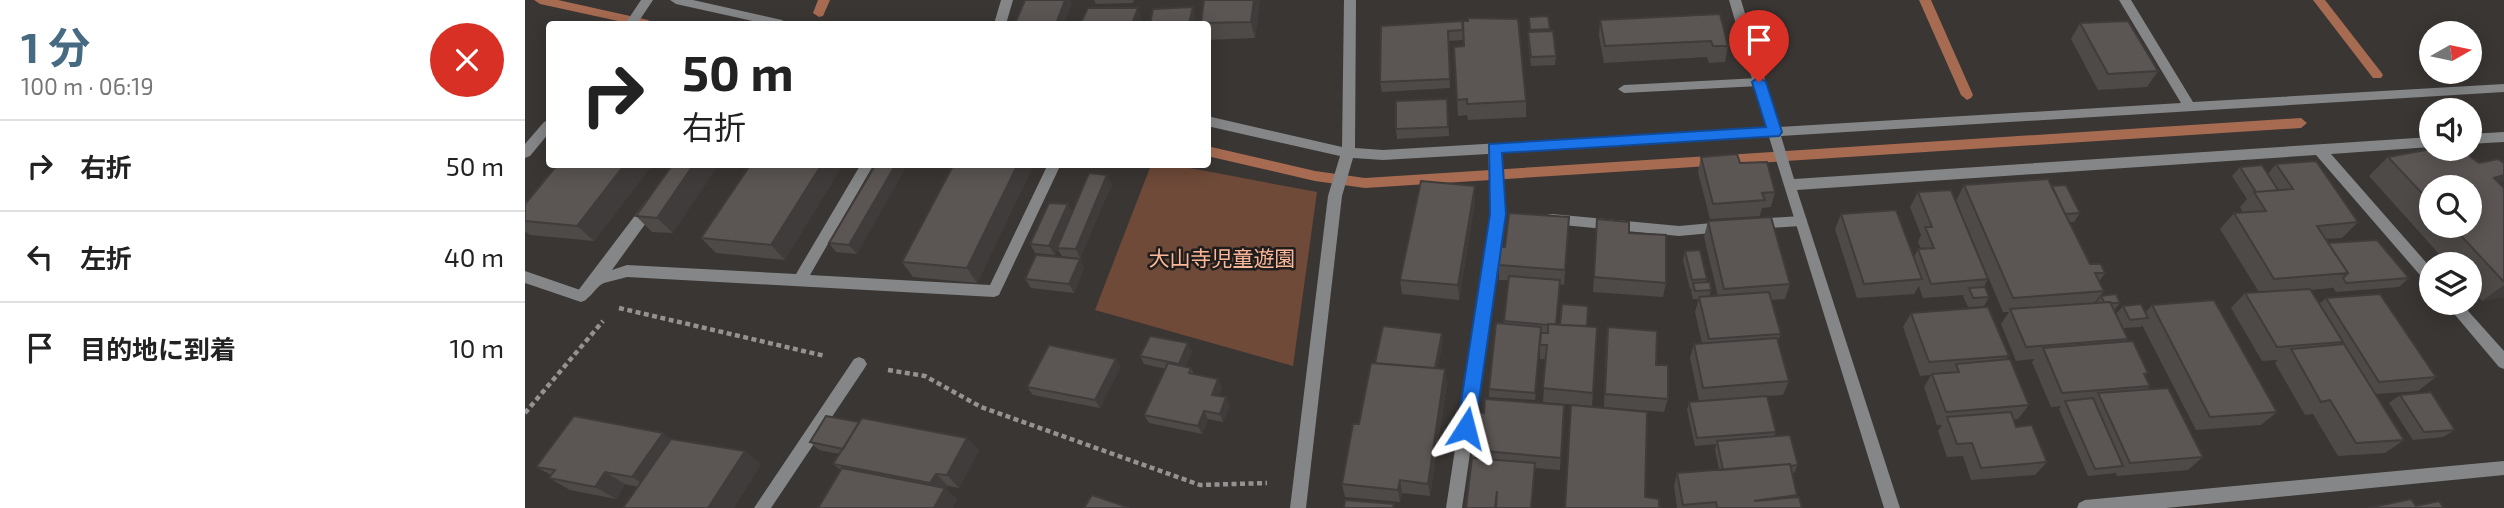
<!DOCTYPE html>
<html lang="ja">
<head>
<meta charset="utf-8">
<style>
  body { margin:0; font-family:"Exo 2","Noto Sans JP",sans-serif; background:#f6f6f6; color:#222; height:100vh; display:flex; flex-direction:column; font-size:26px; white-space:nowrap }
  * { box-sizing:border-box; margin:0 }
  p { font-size:23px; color:#767676 }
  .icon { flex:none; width:38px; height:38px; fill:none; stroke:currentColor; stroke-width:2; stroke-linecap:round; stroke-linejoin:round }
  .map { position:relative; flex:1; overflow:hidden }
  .drawer { display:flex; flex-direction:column; background:#fff; width:525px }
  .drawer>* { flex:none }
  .banner { position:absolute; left:21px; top:21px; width:665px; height:147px; border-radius:7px; box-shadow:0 4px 18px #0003; background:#fff; color:#222; overflow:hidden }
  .needle { width:46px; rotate:81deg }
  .tools { position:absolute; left:1894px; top:21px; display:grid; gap:14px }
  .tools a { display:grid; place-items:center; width:63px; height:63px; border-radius:50%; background:#fff; box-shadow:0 4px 18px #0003; font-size:35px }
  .pin { position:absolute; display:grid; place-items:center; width:60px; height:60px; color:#fff; margin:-72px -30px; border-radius:50% 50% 50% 0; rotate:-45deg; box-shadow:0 0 7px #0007 }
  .pin .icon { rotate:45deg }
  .me { position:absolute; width:77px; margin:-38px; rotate:9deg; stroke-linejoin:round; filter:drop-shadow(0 0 5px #0008) }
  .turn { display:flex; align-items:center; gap:24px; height:147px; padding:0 21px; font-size:32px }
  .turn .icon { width:91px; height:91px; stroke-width:2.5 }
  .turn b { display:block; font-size:49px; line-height:60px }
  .round { display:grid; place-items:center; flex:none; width:74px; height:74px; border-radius:37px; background:#f6f6f6 }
  .head { display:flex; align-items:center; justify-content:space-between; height:119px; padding:0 21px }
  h1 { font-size:42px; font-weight:700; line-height:52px; color:#466a81 }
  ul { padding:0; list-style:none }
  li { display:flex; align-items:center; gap:21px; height:91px; padding:0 21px; border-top:2px solid #e0e0e0 }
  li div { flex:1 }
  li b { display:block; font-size:26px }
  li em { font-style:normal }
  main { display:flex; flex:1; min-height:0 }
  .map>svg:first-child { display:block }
  .green { fill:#6f4a39 }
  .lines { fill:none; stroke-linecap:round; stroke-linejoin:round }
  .stream { fill:#a76b51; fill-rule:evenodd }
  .path { stroke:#969291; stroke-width:4.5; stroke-dasharray:5 3.5; stroke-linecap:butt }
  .service { fill:#848687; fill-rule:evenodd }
  .minor { fill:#848687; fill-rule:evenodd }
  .wall { fill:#4e4a48; fill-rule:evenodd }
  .shaded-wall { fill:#403c3b }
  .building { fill:#5b5654; stroke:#403c3b; stroke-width:2 }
  .route { fill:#1a73e8; stroke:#114b97; stroke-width:2 }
  .labels { text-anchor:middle; stroke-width:5; stroke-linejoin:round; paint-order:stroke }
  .park-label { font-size:21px; fill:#fdb798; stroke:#1f1e1d }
</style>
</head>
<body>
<main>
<section class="drawer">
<div class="head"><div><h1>1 分</h1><p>100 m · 06:19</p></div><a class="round" style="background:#d93025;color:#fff"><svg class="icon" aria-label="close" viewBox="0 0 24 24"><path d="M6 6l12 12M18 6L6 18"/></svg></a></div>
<ul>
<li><svg class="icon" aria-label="right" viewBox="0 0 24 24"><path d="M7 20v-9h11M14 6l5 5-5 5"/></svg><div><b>右折</b></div><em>50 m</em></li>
<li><svg class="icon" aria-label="left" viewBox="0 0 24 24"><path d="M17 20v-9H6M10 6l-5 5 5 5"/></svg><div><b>左折</b></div><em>40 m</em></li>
<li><svg class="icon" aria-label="arrive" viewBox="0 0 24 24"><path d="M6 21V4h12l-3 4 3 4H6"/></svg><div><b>目的地に到着</b></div><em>10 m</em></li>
</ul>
</section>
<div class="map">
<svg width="1979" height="508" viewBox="0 0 1979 508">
  <rect width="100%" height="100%" fill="#3a3634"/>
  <!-- green -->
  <path class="green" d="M626,165H649L792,192L768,366L570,310Z"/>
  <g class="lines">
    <!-- stream -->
    <path class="stream" d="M9,0H33L123,20L129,24H107L15,4Z
      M293,0H305L298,16L294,17L288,13Z
      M1394,0H1406L1448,95L1446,98L1442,100L1436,95Z
      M1788,0H1800L1856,72L1858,75L1856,78H1848Z
      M1776,118L1782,123L1776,128L840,188L790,181L682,156V146L790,171L840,178Z"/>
    <!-- path -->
    <path class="path" d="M94,308L300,356
      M363,370L400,376L456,407L675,485L742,483
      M0,413L78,321"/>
    <!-- service -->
    <path class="service" d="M1234,78L1240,82L1234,86L1099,93L1093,89L1099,85Z
      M336,164H349L285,275L465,285L523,164H536L474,295L469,297L102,277C95,279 86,281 79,283C68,288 65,304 51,300L49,296L121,201L126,200L133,205L131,209L87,270L102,265L271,274Z
      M1027,214L1154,226L1198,222L1203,223L1205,227L1203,231L1198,232L1154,236L1027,224L1022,223L1020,219L1022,215Z
      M1275,216L1280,217L1282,221L1280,225L1275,226L1229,229L1224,228L1222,224L1224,220L1229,219Z"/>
    <!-- minor -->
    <path class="minor" d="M116,0H128L112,24H100Z
      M145,0H168L257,20L263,24H241L151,4Z
      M476,0H488L481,24H469Z
      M819,0H831L830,148L858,150L1241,127L1204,0H1216L1254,127L1656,103L1594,0H1606L1668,102L1979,84V92L1256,136L1269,179L1906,137V147L1806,154L1906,268V284L1901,282L1791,155L1272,190L1375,508H1359L1244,137L976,153L980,214L937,508H921L966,214L963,154L858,160L828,158L817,196L781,508H765L803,196L815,156L682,126V116L817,147Z
      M24,120V133L5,156L0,158V144L19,122Z
      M1979,132V142L1944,144V134Z
      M0,271L61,292L63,296L61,300L56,302L0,283Z
      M1920,303H1936L1979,351V369L1974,367Z
      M334,357L339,359L342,364L339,369L246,508H229L329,359Z
      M1979,461V475L1641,508H1552L1554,503L1560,500Z"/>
  </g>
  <!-- wall -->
  <path class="wall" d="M569,0H609L608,3L571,4Z
    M679,0H735L730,38L682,40V24H676V23Z
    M1195,14L1203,46L1200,62L1184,63L1182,57L1079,63L1074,36L1075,20Z
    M1023,16L1025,31L1031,56L1030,65L1006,66L1003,42V32H1005L1004,17Z
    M937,21L938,40L924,41L925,88L857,92L855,82Z
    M1555,23L1633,71L1622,87L1573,90L1546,39Z
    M929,47L1001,101V117L943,120L942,115L933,116Z
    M922,99L924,136L872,139L871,129Z
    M1176,157L1215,163L1250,192L1246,207L1237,208L1235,216L1185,219L1173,172Z
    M1863,157L1954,163L1979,188V297L1957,301L1944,287V264H1923L1844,176ZM1906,187L1944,226H1906Z
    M33,164H128L69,241L5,235L0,231V204Z
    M148,164V233L127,232L111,216Z
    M226,164L260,260L191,253L176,238Z
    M351,164L332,254L311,252L304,243Z
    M429,164H509L452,283L388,277L377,262Z
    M1751,164L1833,222L1817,238L1800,239L1803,243L1884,278L1874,287L1811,292L1808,287L1807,288L1785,290L1794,304L1801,298L1911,377L1893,391L1850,394L1879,440L1860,453L1813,456L1788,414L1780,415L1750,363L1753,360L1737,361L1706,308L1720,293L1734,292L1695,229L1709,213H1718L1715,207L1722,199L1707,176L1715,167L1743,174Z
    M587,184L555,258L537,256L532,249L530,255L510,253L505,244Z
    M1439,185L1527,186L1555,213L1549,222H1545L1565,264L1580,273L1574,281L1579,291L1569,303H1571L1576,296L1595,303L1589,310L1591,314L1598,306L1620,313L1627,305L1752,412L1736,425L1671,430L1617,325L1616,327L1598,328L1603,339L1600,342L1623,373L1620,376L1625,386L1622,389L1678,457L1663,470L1592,476L1591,473L1563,476L1534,409L1536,406L1526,407L1507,362L1510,359L1491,361L1476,324L1484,312H1478L1431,201Z
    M950,186V201L934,300L877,294L875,280Z
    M1393,192L1463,279L1459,287L1464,297L1459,306L1443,307L1438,296L1439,295L1398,298L1394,286L1389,294L1332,298L1310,229L1316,214L1389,257L1393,249H1396L1393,242L1396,235L1385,207Z
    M1044,217L1039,285L1034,284L1031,324L1062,326L1068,393L1067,406L1018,402L1021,359H1015V345L1017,333H1015L1010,400L964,397V389L979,324L983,280H974V265L980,247Z
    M1072,219L1104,233L1141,283L1138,297L1068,292Z
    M1183,221L1265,284L1260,299L1246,300L1256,334L1253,340L1264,381L1258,395L1242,396L1251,432L1249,437L1273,465L1269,473H1267L1272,495L1271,497L1277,508H1152L1149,486L1152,473L1194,470L1190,449L1191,444L1170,446L1162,410L1164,402L1174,401L1165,358L1169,344L1177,343L1170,312L1174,299H1168L1166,291L1167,289H1165L1158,260L1160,251L1182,279L1181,282L1186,290L1184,297L1193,296L1179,237Z
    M559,268L549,293L506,288L500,279Z
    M1386,313L1484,356L1481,359L1504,405L1493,419H1488L1491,427L1522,462L1510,475L1446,480L1438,456L1422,457L1413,431L1417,425H1412L1399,387L1406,375L1395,376L1378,327Z
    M1083,327L1131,365L1143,399L1139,412L1079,407L1081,341Z
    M918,341L912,369L922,383L905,496L877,493L875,502L820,497L817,484L834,424Z
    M667,351L660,367L666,368L669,374L697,387L693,396L705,405L698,422L683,419L677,434L624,423L619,415L641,369L619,364L615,356Z
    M591,359L595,367L575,408L508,395L502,387Z
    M1875,395L1930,430L1918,437L1888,440L1864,403Z
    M1039,405L1035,470L1010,468L947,458V450L959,413Z
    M146,439L220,451L236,464L208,508H98L113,487L100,484L91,499L45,490L24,478L26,475L11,467Z
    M285,442L454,450L434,488L423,486L421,489L432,500L316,470L308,464L315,454L294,450Z"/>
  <!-- shaded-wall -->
  <path class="shaded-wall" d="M540,0H545L547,4L539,24H531Z
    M729,0H735L730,38L726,22Z
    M668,7L671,17L669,24H664Z
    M613,8L616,18L614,24H607Z
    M100,164H128L69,241L52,226Z
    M169,164H194L148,233L132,218Z
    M297,164H319L260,260L246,245Z
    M371,164H383L332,254L324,245Z
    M493,164H509L452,283L442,268Z
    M582,175L587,184L555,258L551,249Z
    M1979,175V181L1968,190L1969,178Z
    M950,186V201L934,300L933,285Z
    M543,204L548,213L530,255L524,246Z
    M555,259L559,268L549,293L544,284Z
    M1979,285V297L1957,301Z
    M917,333L918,341L910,379L909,371Z
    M663,343L667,351L658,372L654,364Z
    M591,359L595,367L575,408L570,400Z
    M920,369L922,383L905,496L903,484Z
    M693,379L697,387L690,403L687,395Z
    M701,397L705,405L698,422L695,414Z
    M679,411L683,419L677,434L673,426Z
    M138,433L156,446L126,489L107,477Z
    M442,438L454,450L434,488L422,475Z
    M220,451L236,464L208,508H183Z
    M80,472L100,484L91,499L70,487Z
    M411,474L423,486L421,489L432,500L428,508H409L417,494L405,483Z
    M875,480L877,493L875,502L873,490Z"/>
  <!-- building -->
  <path class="building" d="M500,0H540L531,24H490Z
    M679,0H729L726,22L676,23Z
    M668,7L664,24H625L628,9Z
    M563,8H613L607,24H555Z
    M1195,14L1203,46H1188L1186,41L1080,46L1075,20Z
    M1023,16L1025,29L1005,30L1004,17Z
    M943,18L993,19L1001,101L942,104V99L932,100L929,47L939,46L938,21H943Z
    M937,21L938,30L923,31L925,79L855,82L856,26Z
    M1603,21L1633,71L1583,74L1555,23Z
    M1028,31L1031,56L1006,57L1003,32Z
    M922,99L923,127L871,129V101Z
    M1906,149H1935L1954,163L1973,159L1979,163V175L1969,178L1979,188V282L1927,226H1944V187H1906V203L1863,157Z
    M1212,154L1215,163L1242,162L1250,192L1237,193L1240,200L1188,204L1176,157Z
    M1791,161L1833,222L1792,226L1823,273L1749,279L1709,213L1741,211L1729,192L1768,189L1751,164Z
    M33,164H100L52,226L0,221V204Z
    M148,164H169L132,218L111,216Z
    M226,164H297L246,245L176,238Z
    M351,164H371L324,245L304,243Z
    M429,164H493L442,268L377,262Z
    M1737,165L1753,190L1731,192L1715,167Z
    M564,173L582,175L551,249L532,248Z
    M1523,179L1565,264H1576L1580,273H1570L1579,291L1488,298L1439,185Z
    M896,181L950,186L933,285L875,280Z
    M1541,185L1555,213L1540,214L1527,186Z
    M1426,190L1463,279L1406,284L1393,249L1409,248L1400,227H1407L1393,192Z
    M524,203L543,204L524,246L505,244Z
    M1371,210L1397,279L1339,284L1316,214Z
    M984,213L1044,217L1040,270L974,265L976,247H980Z
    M1246,217L1265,284L1199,289L1183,221Z
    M1072,219L1104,222V233L1141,235V283L1069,277Z
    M1852,240L1884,278L1821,283L1818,278L1823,273L1803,243Z
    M1175,250L1182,279L1167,280L1160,251Z
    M511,255L555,259L544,284L500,279Z
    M984,276L1035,280L1031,324H1023V325L979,321Z
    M1185,282L1186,290L1170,291L1168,283Z
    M1460,287L1464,297L1448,298L1444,288Z
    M1785,289L1818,342L1752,347L1720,293Z
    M1244,292L1256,334L1184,339L1174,297Z
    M1591,294L1595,303H1586L1585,302H1579L1576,296Z
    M1855,294L1911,377L1854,382L1801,298Z
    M1689,300L1752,412L1685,417L1627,305Z
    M1585,302L1603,339L1501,347L1485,309Z
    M1037,304L1063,306L1062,326L1035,325Z
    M1616,304L1623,318L1605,320L1598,306Z
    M1463,307L1484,356L1404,362L1386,313Z
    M971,323L1016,327L1010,393L964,389Z
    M1023,324L1072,327L1068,393L1018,388L1022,345H1015L1016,333H1023Z
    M858,326L917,333L910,368L850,363Z
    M1083,327L1132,331L1131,365H1143V399L1080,394Z
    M625,336L663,343L654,364L615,356Z
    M1252,338L1264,381L1178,388L1169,344Z
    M1608,341L1623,373L1619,374L1625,386L1537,393L1518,348Z
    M1819,344L1879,440L1831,443L1805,400L1796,402L1766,349Z
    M524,345L591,359L570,400L502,387Z
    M1485,359L1504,405L1421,412L1407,374L1434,372L1431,364Z
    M643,363L666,368L664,373L693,379L687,395L701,397L695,414L679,411L673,426L619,415Z
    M846,363L920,369L903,484L875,480L873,490L817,484L828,424H834Z
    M1643,388L1678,457L1605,463L1573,393Z
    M1906,392L1930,430L1899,432L1875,395Z
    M1242,396L1251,432L1172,438L1164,402Z
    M1568,398L1598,466L1570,469L1540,401Z
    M960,399L1039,405L1036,458L947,450L952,412L959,413Z
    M1046,405L1122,412L1120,497L1134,499V508H1040Z
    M1486,412L1491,427L1507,425L1522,462L1456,468L1447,443L1432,444L1422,417Z
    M49,416L138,433L107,477L80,472L70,487L24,478L30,470L11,467Z
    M301,416L334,422L318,449L285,442Z
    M337,418L442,438L422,475L411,474L405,483L308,464Z
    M1265,435L1273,465L1266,466L1265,464L1198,470L1192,441Z
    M146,439L220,451L183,508H98Z
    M947,458L1010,463L1006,508H971L972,491L970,508H941Z
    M1265,464L1272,495L1229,501L1274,497L1277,508H1192L1191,502L1158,505L1152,473Z
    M317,468L420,488L409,508H293Z
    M567,495L605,508H559Z
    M1886,499L1891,506L1914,501L1919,508H1843Z
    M820,500L869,504L868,508H819Z"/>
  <!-- route -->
  <path class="route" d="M1234,77L1241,82L1257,132L1254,136L977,153L981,214L950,428L947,433L941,436L935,433L932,428L965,214L964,144L1241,127L1227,82Z"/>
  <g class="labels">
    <!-- park labels -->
    <g class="park-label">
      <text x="697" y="266">大山寺児童遊園</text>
    </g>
  </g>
</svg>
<div class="tools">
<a><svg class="needle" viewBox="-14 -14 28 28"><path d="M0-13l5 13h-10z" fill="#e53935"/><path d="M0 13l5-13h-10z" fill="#767676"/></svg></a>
<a><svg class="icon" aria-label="sound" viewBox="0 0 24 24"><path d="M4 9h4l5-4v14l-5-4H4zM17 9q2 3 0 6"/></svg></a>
<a><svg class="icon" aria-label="search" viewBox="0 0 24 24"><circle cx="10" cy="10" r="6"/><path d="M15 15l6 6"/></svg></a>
<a><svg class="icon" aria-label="layers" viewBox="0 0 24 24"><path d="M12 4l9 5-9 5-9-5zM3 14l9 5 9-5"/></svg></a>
</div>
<div class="pin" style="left:1234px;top:82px;background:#d93025"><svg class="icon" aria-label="arrive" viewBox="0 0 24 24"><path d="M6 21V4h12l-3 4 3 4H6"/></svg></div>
<svg class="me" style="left:941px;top:428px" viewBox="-20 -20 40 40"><path d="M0-17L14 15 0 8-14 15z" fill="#1a73e8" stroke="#fff" stroke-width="4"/></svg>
<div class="banner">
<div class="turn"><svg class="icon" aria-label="right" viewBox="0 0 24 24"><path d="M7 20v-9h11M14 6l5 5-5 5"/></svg><div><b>50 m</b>右折</div></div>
</div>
</div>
</main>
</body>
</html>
